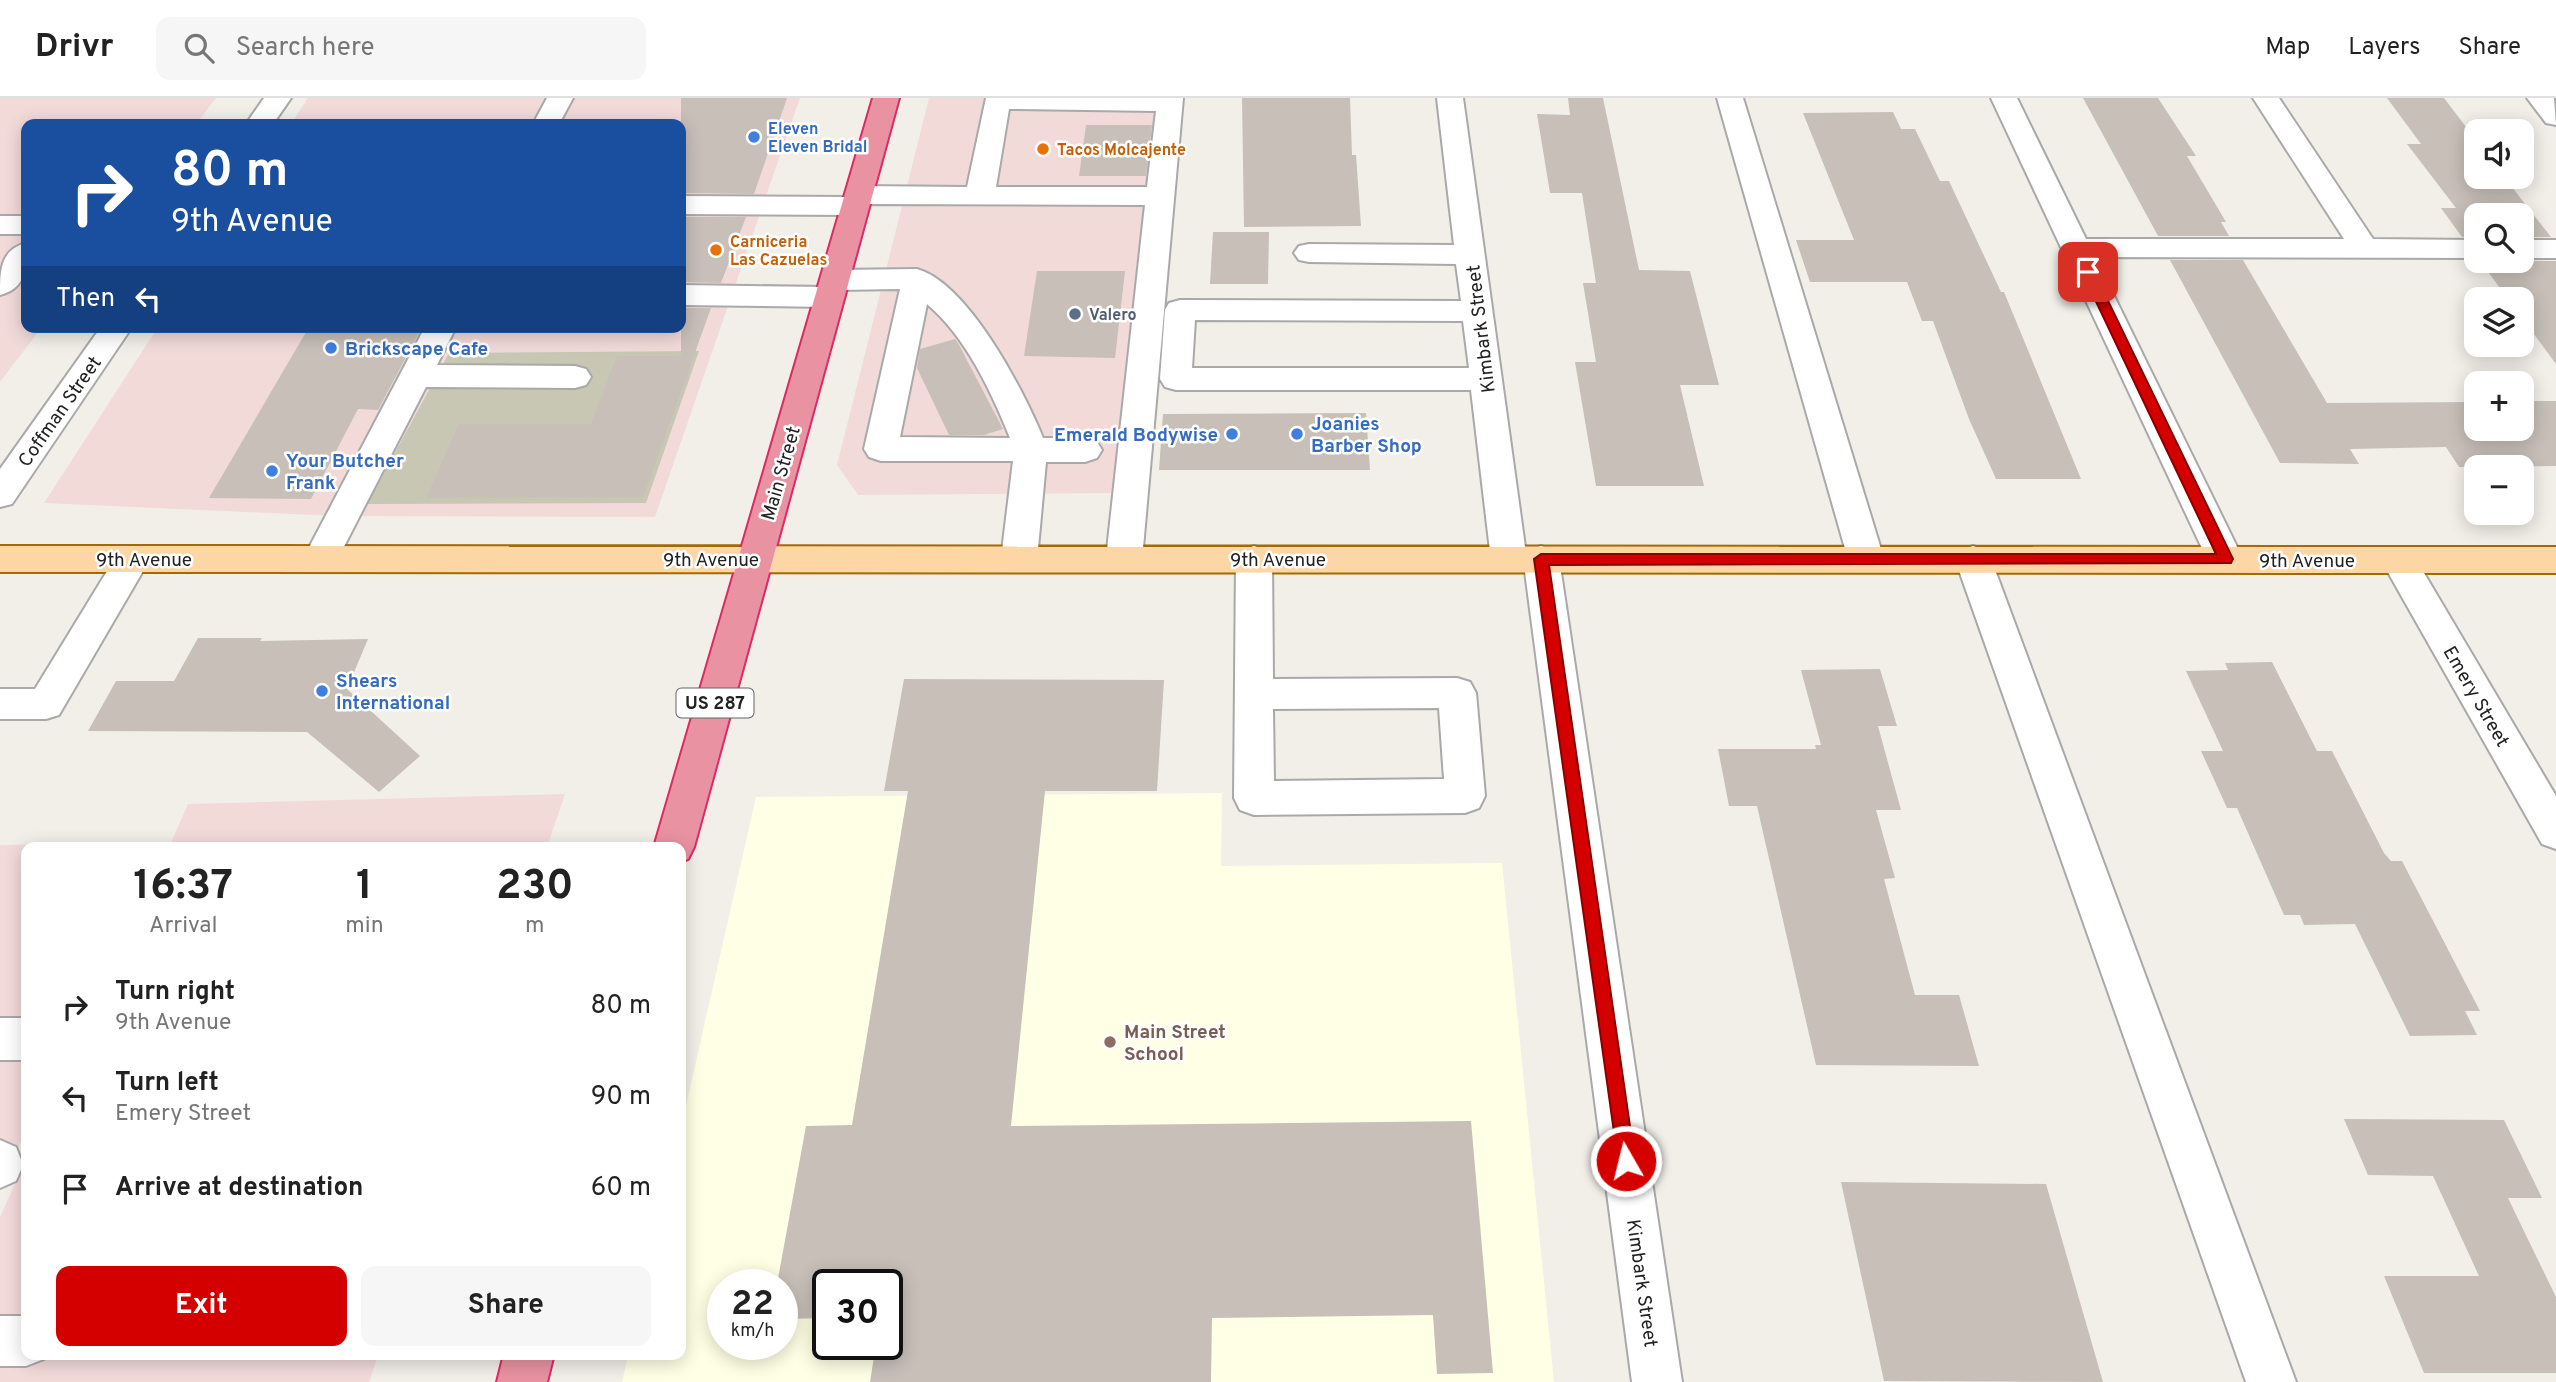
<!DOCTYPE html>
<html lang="en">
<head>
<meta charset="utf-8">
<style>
  body { margin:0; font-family:Overpass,sans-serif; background:#f6f6f6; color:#222; height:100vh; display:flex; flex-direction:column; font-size:26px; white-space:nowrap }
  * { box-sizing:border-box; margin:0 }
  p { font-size:23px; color:#767676 }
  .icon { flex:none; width:38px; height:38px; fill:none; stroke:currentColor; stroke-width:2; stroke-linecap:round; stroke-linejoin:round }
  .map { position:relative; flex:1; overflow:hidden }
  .side { position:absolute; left:21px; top:744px; width:665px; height:518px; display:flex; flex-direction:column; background:#fff; border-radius:14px; box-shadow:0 4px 18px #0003 }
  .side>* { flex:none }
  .top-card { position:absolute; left:21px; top:21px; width:665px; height:214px; border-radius:14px; box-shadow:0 4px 18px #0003; background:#1a4fa0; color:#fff; overflow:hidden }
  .controls { position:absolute; left:2464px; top:21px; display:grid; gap:14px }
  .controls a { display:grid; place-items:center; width:70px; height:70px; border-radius:14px; background:#fff; box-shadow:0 4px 18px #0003; font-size:35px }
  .speed { position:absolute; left:707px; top:1171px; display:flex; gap:14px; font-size:35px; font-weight:700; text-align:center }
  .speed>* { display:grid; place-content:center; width:91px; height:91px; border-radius:50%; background:#fff; box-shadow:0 4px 18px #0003; line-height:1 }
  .speed small { font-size:18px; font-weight:400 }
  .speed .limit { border:4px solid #111; border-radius:10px; background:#fff; color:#111 }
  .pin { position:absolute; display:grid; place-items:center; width:60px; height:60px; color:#fff; margin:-30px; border-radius:14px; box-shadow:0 4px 10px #0006 }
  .me { position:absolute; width:77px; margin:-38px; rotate:352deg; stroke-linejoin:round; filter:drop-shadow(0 0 5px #0008) }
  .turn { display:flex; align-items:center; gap:24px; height:147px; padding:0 35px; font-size:32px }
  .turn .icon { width:91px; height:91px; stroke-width:2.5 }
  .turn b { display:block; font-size:49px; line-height:60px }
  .then { display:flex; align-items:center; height:66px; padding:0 35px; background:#0003; gap:14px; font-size:26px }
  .eta { display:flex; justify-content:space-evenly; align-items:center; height:119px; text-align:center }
  .eta b { font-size:42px; font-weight:700; line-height:49px }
  .primary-button { display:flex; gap:14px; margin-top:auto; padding:14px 35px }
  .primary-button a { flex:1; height:80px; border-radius:14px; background:#d40000; color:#fff; font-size:28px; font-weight:700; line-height:80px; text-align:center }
  .primary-button a+a { background:#f6f6f6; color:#222 }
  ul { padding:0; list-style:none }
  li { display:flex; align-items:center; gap:21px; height:91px; padding:0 35px }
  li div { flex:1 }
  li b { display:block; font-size:26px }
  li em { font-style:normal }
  header { display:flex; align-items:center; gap:42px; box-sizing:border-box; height:98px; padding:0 35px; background:#fff; border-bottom:2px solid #e0e0e0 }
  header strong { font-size:33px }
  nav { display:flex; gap:38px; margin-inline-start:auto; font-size:24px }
  .search { width:490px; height:63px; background:#f6f6f6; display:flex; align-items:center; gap:18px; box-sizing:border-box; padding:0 24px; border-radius:14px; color:#767676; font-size:26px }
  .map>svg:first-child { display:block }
  .commercial { fill:#f2dad9 }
  .education { fill:#ffffe5; fill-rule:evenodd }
  .construction { fill:#c7c7b4 }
  .building { fill:#c7bfb8 }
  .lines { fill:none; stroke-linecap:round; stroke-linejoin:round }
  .minor-casing { stroke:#a9a9a9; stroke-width:4 }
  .major-casing { stroke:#a06b00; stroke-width:4 }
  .highway-casing { stroke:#dc2a67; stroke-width:4 }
  .minor { fill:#fff; fill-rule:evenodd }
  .major { fill:#fcd6a4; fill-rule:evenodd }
  .highway { fill:#e892a2; fill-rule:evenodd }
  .route { fill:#d40000; stroke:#8a0000; stroke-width:2 }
  .shop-dot { fill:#3f7fe0; stroke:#fff; stroke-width:2.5 }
  .food-dot { fill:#e8710a; stroke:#fff; stroke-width:2.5 }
  .service-dot { fill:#5c6f8a; stroke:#fff; stroke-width:2.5 }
  .education-dot { fill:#8d6e63; stroke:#fff; stroke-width:2.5 }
  .labels { text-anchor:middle; stroke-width:5; stroke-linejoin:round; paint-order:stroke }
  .far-shop-label { font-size:16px; font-weight:bold; fill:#366cbe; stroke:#fff; text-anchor:start }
  .far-food-label { font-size:16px; font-weight:bold; fill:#c56008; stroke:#fff; text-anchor:start }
  .far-service-label { font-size:16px; font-weight:bold; fill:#4e5e75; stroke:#fff; text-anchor:start }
  .shield { fill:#fff; stroke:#646464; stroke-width:2 }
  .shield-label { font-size:18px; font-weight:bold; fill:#222 }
  .street-label { font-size:19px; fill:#222; stroke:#fff }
  .shop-label { font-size:19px; font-weight:bold; fill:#366cbe; stroke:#fff; text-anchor:start }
  .education-label { font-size:19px; font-weight:bold; fill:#785e54; stroke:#fff; text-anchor:start }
</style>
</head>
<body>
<header>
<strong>Drivr</strong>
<div class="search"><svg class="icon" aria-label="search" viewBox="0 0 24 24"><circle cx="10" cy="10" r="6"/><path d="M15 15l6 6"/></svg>Search here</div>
<nav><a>Map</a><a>Layers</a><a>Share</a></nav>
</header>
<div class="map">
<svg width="2556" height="1284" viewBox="0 0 2556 1284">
  <rect width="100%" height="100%" fill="#f2efe9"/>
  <!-- commercial -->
  <path class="commercial" d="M0,0H216L196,26H26V229H42L0,284Z
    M308,0H800L655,419L336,418L44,405L158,229H681V26H291Z
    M929,0H1163L1123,395L858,397L837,367Z
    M565,696L547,749H169L188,706Z
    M155,745L154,749H26V1032L0,1090V747Z
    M26,1062V1256L378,1257L369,1284H0V1119Z"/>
  <!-- education -->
  <path class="education" d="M1222,695L1221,768L1502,765L1554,1284H622L628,1257L681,1256V1030L756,699ZM723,1186H782V1246H723ZM828,1186H887V1246H828Z"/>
  <!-- construction -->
  <path class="construction" d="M699,253L646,405L367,406L449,255Z"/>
  <!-- building -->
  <path class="building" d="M681,0H787L754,96L681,95Z
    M1242,0H1350L1352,57H1356L1361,128L1244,129Z
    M1568,0H1603L1639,172L1690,173L1719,287H1680L1704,388H1596L1575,264H1596L1583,185H1596L1582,95H1550L1537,16L1570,17Z
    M2083,0H2158L2196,58H2187L2226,124H2221L2229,138H2158Z
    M2387,0H2444L2476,42V79H2504L2551,139H2522V117H2476V139H2462L2441,110H2456L2407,46H2421Z
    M1893,14L1901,31H1915L1940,83H1949L2001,194H2004L2081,381H1996L1969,321L1933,223H1922L1907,184H1810L1796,142H1854L1803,15Z
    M1086,27H1152L1146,78H1079Z
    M681,119H746L721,185L681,184Z
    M1213,134H1269L1268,186H1210Z
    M2170,162H2243L2327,305L2476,304V331H2522V303H2556V368L2459,369L2446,349L2350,351L2359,366L2280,365Z
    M2480,163H2556V266L2522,220V201H2508Z
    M1037,173H1125L1115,260L1024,258Z
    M681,210H711L643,399L426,400L459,326H591L617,258H681Z
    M309,229H422L378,312L358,311L311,401L209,400Z
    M955,241L958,245L1003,331L984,337H949L917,270L920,251Z
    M1366,315L1370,372H1159L1163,316Z
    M198,540H262L260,543L368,541L347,591L420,658L379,694L307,634L88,633L116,583H174Z
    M2272,564L2317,653H2332L2384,755L2391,763H2402L2480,913H2465L2477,937L2410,938L2355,826L2304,827L2300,817H2284L2237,710H2227L2201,653H2223L2186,573L2228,572L2225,565Z
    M1880,571L1897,628H1878L1901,712H1876L1895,780L1884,781L1915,897H1959L1979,968L1816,967L1757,708H1729L1718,651H1816L1815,647H1821L1801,572Z
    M904,581L1164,582L1157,693H1045L1011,1028L1471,1023L1493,1275L1437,1276L1433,1217L1212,1220L1211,1284H870L876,1246H887V1186H828V1220L782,1221V1186H777L806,1028L852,1027L908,693H884Z
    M2344,1021L2504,1022L2542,1100H2508L2556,1199V1275H2424L2384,1178H2479L2433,1078L2368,1077Z
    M1841,1084L2046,1086L2103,1284L1884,1283Z"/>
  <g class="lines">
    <defs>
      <path id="minor" d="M264,0H291L273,26H246Z
        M547,0H573L559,26H533Z
        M986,0H1183L1142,461L1136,470L1124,474L1112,470L1106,461L1145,107L868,106L869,108L865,114L855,117L681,116V98L846,99L849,91L859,88L967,89ZM1009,11L1156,13L1147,89H996Z
        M1437,0H1463L1526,456L1529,452L1541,448L1553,452L1559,461L1682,1284H1632L1524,466L1521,470L1509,474L1497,470L1491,461L1471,292H1176L1165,289L1160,281L1165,212L1169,205L1180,202L1461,203L1456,166L1309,164L1299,162L1294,155L1299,148L1309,146L1454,147ZM1195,222L1463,223L1469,270H1192Z
        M1717,0H1743L1884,461L1878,470L1866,474L1854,470L1848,461Z
        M1991,0H2017L2086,141H2344L2253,0H2279L2373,141L2476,142V160L2095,159L2243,461L2237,470L2225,474L2213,470L2207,461Z
        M2527,0H2554L2556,27L2546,25Z
        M0,118H26V136H0Z
        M2522,142H2556V160H2522Z
        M26,145C27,168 27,190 0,197C0,173 0,152 26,145Z
        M917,171C968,185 1024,293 1043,340H1085L1097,344L1102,352L1097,360L1085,364H1046L1037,461L1031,470L1019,474L1007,470L1001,461L1013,363H881L869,359L864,351L900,191L838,192L844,199L840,206L829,209L681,207V187L825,189L820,182L824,175L835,172ZM927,206C966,239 991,293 1010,340L900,339Z
        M101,229H132L12,406L0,409V371Z
        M425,229H456L437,267L575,268L586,271L591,279L586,287L575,290L426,289L333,470L321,474L309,470L303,461Z
        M132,448L144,452L150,461L59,617L46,621H0V591H35L120,452Z
        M1254,448L1266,452L1272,461L1273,581L1457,580L1470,584L1476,595L1485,698L1479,710L1465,715L1254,717L1240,712L1234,700L1236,461L1242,452ZM1439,610L1444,681L1274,683L1273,611Z
        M1973,448L1985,452L1991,461L2296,1284H2246L1955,461L1961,452Z
        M2399,449L2411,453L2556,698V751L2542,746L2381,462L2387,453Z
        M0,920H26V962H0Z
        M0,1042L16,1049L23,1067L16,1083L0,1090Z
        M0,1218H26V1256H45L44,1261L26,1268H0Z"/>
      <path id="major" d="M0,448L2556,449V475L0,474Z"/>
      <path id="highway" d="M873,0H899L694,749L688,761L681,764V749H654Z
        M504,1256H554L547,1284H497Z"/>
    </defs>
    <!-- minor casing -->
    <use href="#minor" class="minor-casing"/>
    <!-- major casing -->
    <use href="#major" class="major-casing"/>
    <!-- highway casing -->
    <use href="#highway" class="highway-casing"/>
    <!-- minor -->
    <use href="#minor" class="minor"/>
    <!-- major -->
    <use href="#major" class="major"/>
    <!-- highway -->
    <use href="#highway" class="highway"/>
  </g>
  <!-- route -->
  <path class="route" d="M2088,170L2094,174L2233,461L2231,465L1549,467L1635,1063L1633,1070L1626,1072L1619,1070L1534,461L1541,456H2216L2082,174Z"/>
  <!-- markers -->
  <g class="shop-dot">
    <circle cx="754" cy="39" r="7"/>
    <circle cx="331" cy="250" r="7"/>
    <circle cx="1232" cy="336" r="7"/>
    <circle cx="1297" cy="336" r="7"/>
    <circle cx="272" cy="373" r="7"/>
    <circle cx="322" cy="593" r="7"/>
  </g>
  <g class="food-dot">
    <circle cx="1043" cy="51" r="7"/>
    <circle cx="716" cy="152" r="7"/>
  </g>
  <circle class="service-dot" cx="1075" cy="216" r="7"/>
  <circle class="education-dot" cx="1110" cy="944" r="7"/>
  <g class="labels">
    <!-- far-shop labels -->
    <g class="far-shop-label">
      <text x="768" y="36">Eleven<tspan x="768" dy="18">Eleven Bridal</tspan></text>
    </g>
    <!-- far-food labels -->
    <g class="far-food-label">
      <text x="1057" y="57">Tacos Molcajente</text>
      <text x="730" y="149">Carniceria<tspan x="730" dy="18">Las Cazuelas</tspan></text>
    </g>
    <!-- far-service labels -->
    <g class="far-service-label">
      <text x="1089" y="222">Valero</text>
    </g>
    <!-- shield labels -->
    <rect class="shield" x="676.5" y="590.5" width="77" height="29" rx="5"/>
    <g class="shield-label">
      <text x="715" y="611">US 287</text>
    </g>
    <!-- street labels -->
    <g class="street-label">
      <text transform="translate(1480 231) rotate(-97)" y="7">Kimbark Street</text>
      <text transform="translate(59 313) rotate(-55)" y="7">Coffman Street</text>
      <text transform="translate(780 375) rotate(-74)" y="7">Main Street</text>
      <text x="144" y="468">9th Avenue</text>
      <text x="711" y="468">9th Avenue</text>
      <text x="1278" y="468">9th Avenue</text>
      <text x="2307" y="469">9th Avenue</text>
      <text transform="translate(2477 598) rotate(60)" y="7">Emery Street</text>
      <text transform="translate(1643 1185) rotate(82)" y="7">Kimbark Street</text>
    </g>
    <!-- shop labels -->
    <g class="shop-label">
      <text x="345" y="257">Brickscape Cafe</text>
      <text x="1311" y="332">Joanies<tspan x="1311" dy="22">Barber Shop</tspan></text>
      <text x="1218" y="343" text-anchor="end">Emerald Bodywise</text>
      <text x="286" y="369">Your Butcher<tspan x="286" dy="22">Frank</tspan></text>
      <text x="336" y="589">Shears<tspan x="336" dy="22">International</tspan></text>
    </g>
    <!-- education labels -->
    <g class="education-label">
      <text x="1124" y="940">Main Street<tspan x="1124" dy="22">School</tspan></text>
    </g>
  </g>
</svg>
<div class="controls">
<a><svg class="icon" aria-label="sound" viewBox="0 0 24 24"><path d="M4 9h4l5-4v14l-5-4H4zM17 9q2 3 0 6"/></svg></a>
<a><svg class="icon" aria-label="search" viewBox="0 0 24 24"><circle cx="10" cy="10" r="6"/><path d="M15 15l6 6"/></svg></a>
<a><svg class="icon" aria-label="layers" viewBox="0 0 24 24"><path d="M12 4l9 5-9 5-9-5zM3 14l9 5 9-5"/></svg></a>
<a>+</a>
<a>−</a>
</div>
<div class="speed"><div>22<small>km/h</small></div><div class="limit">30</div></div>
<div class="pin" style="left:2088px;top:174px;background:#d93025"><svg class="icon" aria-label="arrive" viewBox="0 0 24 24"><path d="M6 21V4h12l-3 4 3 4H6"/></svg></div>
<svg class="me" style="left:1626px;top:1063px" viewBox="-20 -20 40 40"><circle r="17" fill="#d40000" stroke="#fff" stroke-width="3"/><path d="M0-11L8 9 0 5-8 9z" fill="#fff"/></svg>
<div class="top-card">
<div class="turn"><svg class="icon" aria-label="right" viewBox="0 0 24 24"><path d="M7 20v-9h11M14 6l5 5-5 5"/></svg><div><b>80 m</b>9th Avenue</div></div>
<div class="then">Then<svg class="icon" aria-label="left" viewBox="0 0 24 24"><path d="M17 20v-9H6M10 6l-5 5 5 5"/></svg></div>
</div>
<section class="side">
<div class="eta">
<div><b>16:37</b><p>Arrival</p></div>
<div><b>1</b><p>min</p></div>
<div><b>230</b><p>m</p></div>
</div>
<ul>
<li><svg class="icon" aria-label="right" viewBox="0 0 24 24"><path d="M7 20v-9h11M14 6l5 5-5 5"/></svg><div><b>Turn right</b><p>9th Avenue</p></div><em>80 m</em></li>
<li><svg class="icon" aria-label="left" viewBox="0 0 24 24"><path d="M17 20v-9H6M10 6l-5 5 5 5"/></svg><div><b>Turn left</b><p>Emery Street</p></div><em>90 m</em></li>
<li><svg class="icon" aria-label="arrive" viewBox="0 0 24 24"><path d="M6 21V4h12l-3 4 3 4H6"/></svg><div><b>Arrive at destination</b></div><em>60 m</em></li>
</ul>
<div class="primary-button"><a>Exit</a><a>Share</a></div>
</section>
</div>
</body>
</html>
